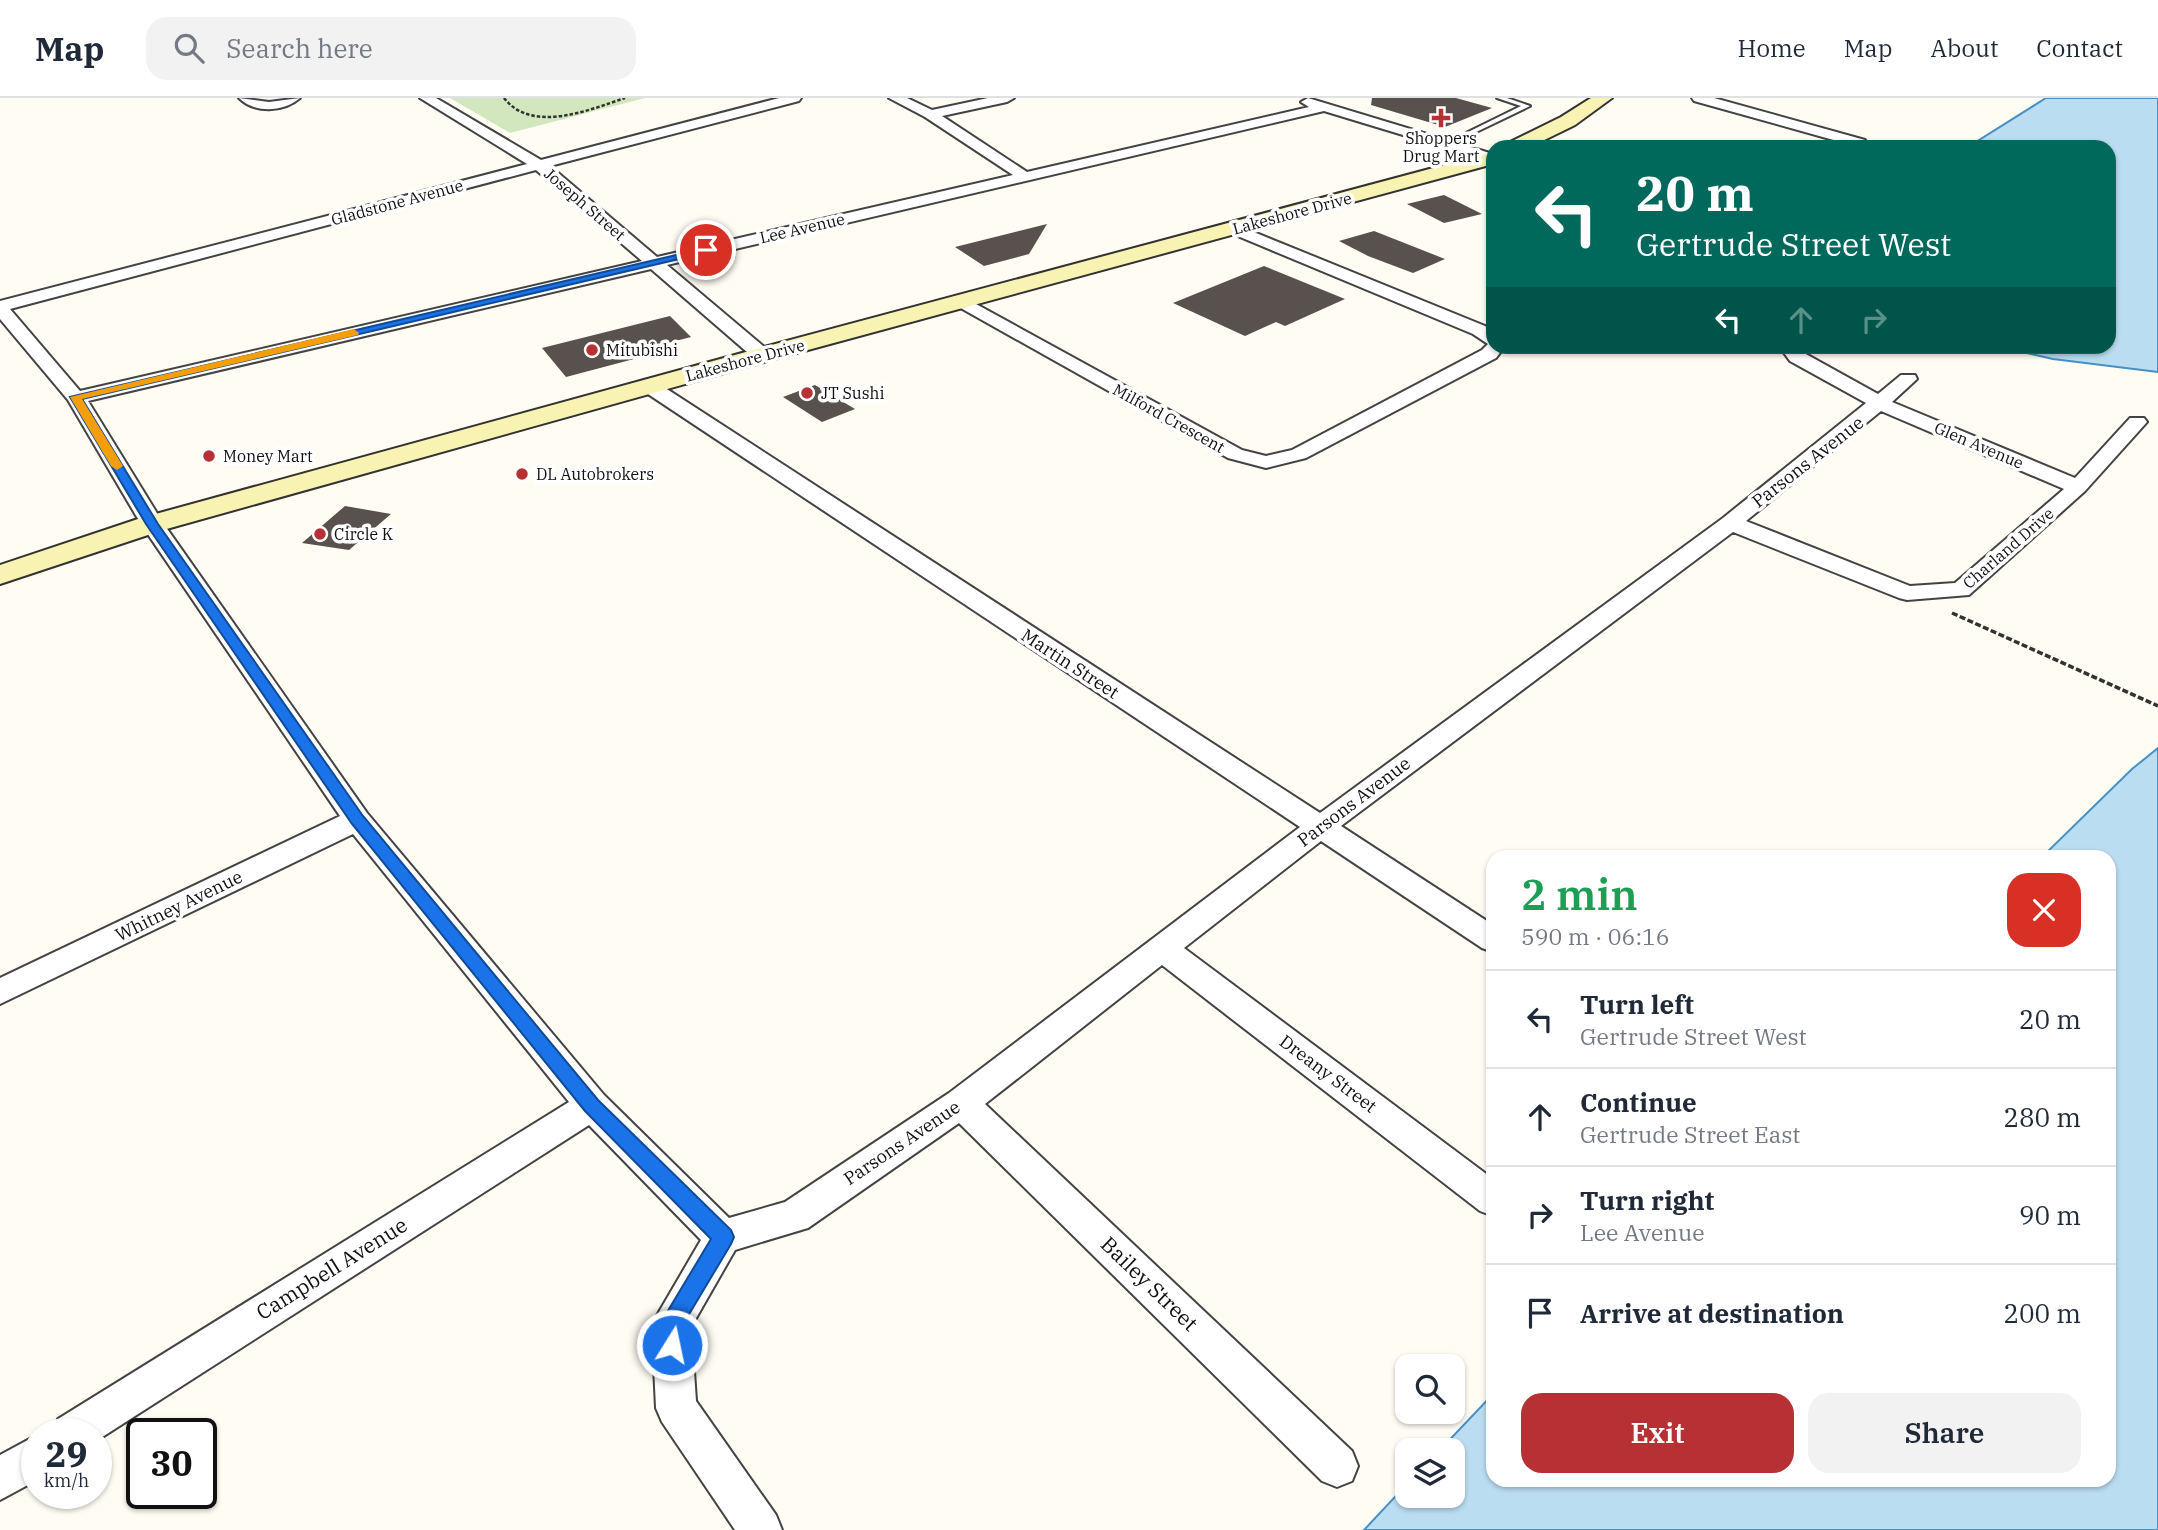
<!DOCTYPE html>
<html lang="en">
<head>
<meta charset="utf-8">
<style>
  body { margin:0; font-family:"IBM Plex Serif",serif; background:#f2f2f3; color:#1f2937; height:100vh; display:flex; flex-direction:column; font-size:26px; white-space:nowrap }
  * { box-sizing:border-box; margin:0 }
  p { font-size:23px; color:#747a83 }
  .icon { flex:none; width:38px; height:38px; fill:none; stroke:currentColor; stroke-width:2; stroke-linecap:round; stroke-linejoin:round }
  .map { position:relative; flex:1; overflow:hidden }
  .panel { position:absolute; left:1486px; top:752px; width:630px; height:637px; display:flex; flex-direction:column; background:#fff; border-radius:21px; box-shadow:0 2px 5px #0004 }
  .panel>* { flex:none }
  .top-card { position:absolute; left:1486px; top:42px; width:630px; height:214px; border-radius:21px; box-shadow:0 2px 5px #0004; background:#00695c; color:#fff; overflow:hidden }
  .fabs { position:absolute; left:1395px; top:1256px; display:grid; gap:14px }
  .fabs a { display:grid; place-items:center; width:70px; height:70px; border-radius:14px; background:#fff; box-shadow:0 2px 5px #0004; font-size:35px }
  .speed { position:absolute; left:21px; top:1320px; display:flex; gap:14px; font-size:35px; font-weight:700; text-align:center }
  .speed>* { display:grid; place-content:center; width:91px; height:91px; border-radius:50%; background:#fff; box-shadow:0 2px 5px #0004; line-height:1 }
  .speed small { font-size:18px; font-weight:400 }
  .speed .limit { border:4px solid #111; border-radius:10px; background:#fff; color:#111 }
  .pin { position:absolute; display:grid; place-items:center; width:60px; height:60px; color:#fff; margin:-30px; border:4px solid #fff; border-radius:50%; box-shadow:0 2px 7px #0007 }
  .me { position:absolute; width:77px; margin:-38px; rotate:10deg; stroke-linejoin:round; filter:drop-shadow(0 0 5px #0008) }
  .turn { display:flex; align-items:center; gap:24px; height:147px; padding:0 35px; font-size:32px }
  .turn .icon { width:91px; height:91px; stroke-width:2.5 }
  .turn b { display:block; font-size:49px; line-height:60px }
  .lanes { display:flex; align-items:center; height:66px; padding:0 35px; background:#0003; justify-content:center; gap:35px; direction:ltr }
  .lanes .off { opacity:.35 }
  .round { display:grid; place-items:center; flex:none; width:74px; height:74px; border-radius:21px; background:#f2f2f3 }
  .head { display:flex; align-items:center; justify-content:space-between; height:119px; padding:0 35px }
  h1 { font-size:42px; font-weight:600; line-height:52px; color:#1e9e55 }
  .button { display:flex; gap:14px; margin-top:auto; padding:14px 35px }
  .button a { flex:1; height:80px; border-radius:21px; background:#b73034; color:#fff; font-size:28px; font-weight:600; line-height:80px; text-align:center }
  .button a+a { background:#f2f2f3; color:#1f2937 }
  ul { padding:0; list-style:none }
  li { display:flex; align-items:center; gap:21px; height:98px; padding:0 35px; border-top:2px solid #e0e1e3 }
  li div { flex:1 }
  li b { display:block; font-size:26px }
  li em { font-style:normal }
  header { display:flex; align-items:center; gap:42px; box-sizing:border-box; height:98px; padding:0 35px; background:#fff; border-bottom:2px solid #e0e1e3 }
  header strong { font-size:33px }
  nav { display:flex; gap:38px; margin-inline-start:auto; font-size:24px }
  .search { width:490px; height:63px; background:#f2f2f3; display:flex; align-items:center; gap:18px; box-sizing:border-box; padding:0 24px; border-radius:21px; color:#747a83; font-size:26px }
  .map>svg:first-child { display:block }
  .green { fill:#d3e7be }
  .water { fill:#bbddf2; stroke:#4790c4; stroke-width:2 }
  .building { fill:#58514d }
  .lines { fill:none; stroke-linecap:round; stroke-linejoin:round }
  .service-casing { stroke:#434343; stroke-width:4 }
  .minor-casing { stroke:#434343; stroke-width:4 }
  .secondary-casing { stroke:#323232; stroke-width:4 }
  .path-far1 { stroke:#323232; stroke-width:2.5; stroke-dasharray:3.5 2; stroke-linecap:butt }
  .path { stroke:#323232; stroke-width:3.5; stroke-dasharray:6 2.5; stroke-linecap:butt }
  .service { fill:#fff; fill-rule:evenodd }
  .minor { fill:#fff; fill-rule:evenodd }
  .secondary { fill:#f9f3b3; fill-rule:evenodd }
  .route { fill:#1a73e8; stroke:#114b97; stroke-width:2 }
  .slow { fill:#f59e0b }
  .poi-dot { fill:#b73034; stroke:#fff; stroke-width:2.5 }
  .labels { text-anchor:middle; stroke-width:7; stroke-linejoin:round; paint-order:stroke }
  .far-poi-label { font-size:16px; fill:#101010; stroke:#fff; text-anchor:start }
  .far-street-label { font-size:16px; fill:#101010; stroke:#fff }
  .street-label { font-size:18px; fill:#101010; stroke:#fff }
  .near-street-label { font-size:21px; fill:#101010; stroke:#fff }
</style>
</head>
<body>
<header>
<strong>Map</strong>
<div class="search"><svg class="icon" aria-label="search" viewBox="0 0 24 24"><circle cx="10" cy="10" r="6"/><path d="M15 15l6 6"/></svg>Search here</div>
<nav><a>Home</a><a>Map</a><a>About</a><a>Contact</a></nav>
</header>
<div class="map">
<svg width="2158" height="1432" viewBox="0 0 2158 1432">
  <rect width="100%" height="100%" fill="#fefcf3"/>
  <!-- green -->
  <path class="green" d="M450,0H645L510,35Z"/>
  <!-- water -->
  <path class="water" d="M2046,0H2158V274L2053,261L2001,249L2109,248V49H1968Z
    M2158,650V1432H1364L1407,1386V1398H1452V1353H1439L1493,1296V1382H2109V760L2042,759L2132,671Z"/>
  <!-- building -->
  <path class="building" d="M1372,0H1456L1492,10L1445,29L1371,7Z
    M1444,97L1482,116L1444,125L1407,106Z
    M1047,126L1029,156L984,168L955,149Z
    M1374,133L1445,161L1413,175L1368,158L1339,143Z
    M1264,168L1345,201L1285,228L1276,224L1245,238L1173,205Z
    M670,218L691,239L629,255L634,261L566,279L542,250Z
    M815,287L855,311L822,324L783,299Z
    M345,408L391,416L349,452L302,445Z"/>
  <g class="lines">
    <defs>
      <path id="service" d="M1497,0H1507L1530,8L1470,37H1466V35L1521,8Z"/>
      <path id="minor" d="M239,0L269,4L300,0C284,14 255,16 239,0Z
        M420,0H436L541,62L779,0H801L799,3L550,68L657,159L1013,77L925,19L889,0H907L932,12L988,0H1014L1007,4L942,18L1027,74L1309,9L1301,4L1308,0L1493,56L1492,64L1324,13L667,167L769,253L771,257L769,261H755L651,171L88,303L163,425L367,715L604,997L729,1120L785,1104L949,995L1300,729L642,292L639,288L642,284H656L1320,715L1723,420L1866,305L1790,263L1779,248H1798L1804,255L1878,296L1901,277H1915L1917,281L1892,304L2075,380L2130,320H2144L2147,324L2085,393L1969,497L1907,502L1899,500L1733,434L1341,728L1493,827V854L1482,850L1321,743L1184,850L1493,1081V1118L1480,1113L1162,867L985,1006L1352,1353L1358,1368L1352,1383L1337,1389L1322,1383L959,1025L808,1130L735,1152L691,1229L696,1303L776,1417L782,1432H735L662,1324L656,1310L652,1226L701,1142L589,1027L96,1343V1335H52L58,1321L569,1004L353,736L0,906V880L340,718L141,426L68,302L0,221V203L527,66ZM536,72L642,163L80,293L10,211ZM1881,313L2064,391L1955,485L1910,488L1746,423Z
        M1692,0H1714L1865,42L1867,45L1865,48H1855L1694,3Z
        M1234,126L1485,228L1493,233V248H1505L1496,260L1306,360L1266,370L1228,360L950,204L959,199L965,200L1242,352L1266,358L1292,352L1482,252L1488,246L1473,236L1228,134L1226,131L1228,128Z
        M37,1337V1382L0,1402V1357Z"/>
      <path id="secondary" d="M1591,0H1612L1575,27L1530,49H1505L1508,45L1561,19Z
        M1493,54V66L771,262L163,432L0,486V467L141,420L753,252Z"/>
    </defs>
    <!-- service casing -->
    <use href="#service" class="service-casing"/>
    <!-- minor casing -->
    <use href="#minor" class="minor-casing"/>
    <!-- secondary casing -->
    <use href="#secondary" class="secondary-casing"/>
    <!-- path-far1 -->
    <path class="path-far1" d="M504,0C532,36 589,12 625,0"/>
    <!-- path -->
    <path class="path" d="M1952,515L2158,608"/>
    <!-- service -->
    <use href="#service" class="service"/>
    <!-- minor -->
    <use href="#minor" class="minor"/>
    <!-- secondary -->
    <use href="#secondary" class="secondary"/>
  </g>
  <!-- route -->
  <path class="route" d="M706,150H709V154L82,301L158,426L363,718L598,1002L731,1132L734,1139L731,1146L682,1228L683,1247L680,1254L672,1257L664,1254L660,1226L711,1141L585,1013L352,726L146,426L70,299Z"/>
  <!-- slow -->
  <path class="slow" d="M354,231L359,235L358,237L82,301L123,368L117,372L111,368L70,299Z"/>
  <!-- markers -->
  <g class="poi-dot">
    <path d="M1437.5 9.5h7v7h7v7h-7v7h-7v-7h-7v-7h7z"/>
    <circle cx="592" cy="252" r="7"/>
    <circle cx="807" cy="295" r="7"/>
    <circle cx="209" cy="358" r="7"/>
    <circle cx="522" cy="376" r="7"/>
    <circle cx="320" cy="436" r="7"/>
  </g>
  <g class="labels">
    <!-- far-poi labels -->
    <g class="far-poi-label">
      <text x="1441" y="46" text-anchor="middle">Shoppers<tspan x="1441" dy="18">Drug Mart</tspan></text>
      <text x="606" y="258">Mitubishi</text>
      <text x="821" y="301">JT Sushi</text>
      <text x="223" y="364">Money Mart</text>
      <text x="536" y="382">DL Autobrokers</text>
      <text x="334" y="442">Circle K</text>
    </g>
    <!-- far-street labels -->
    <g class="far-street-label">
      <text transform="translate(397 104) rotate(-15)" y="6">Gladstone Avenue</text>
      <text transform="translate(585 106) rotate(41)" y="6">Joseph Street</text>
      <text transform="translate(1292 115) rotate(-15)" y="6">Lakeshore Drive</text>
      <text transform="translate(802 130) rotate(-13)" y="6">Lee Avenue</text>
      <text transform="translate(745 262) rotate(-15)" y="6">Lakeshore Drive</text>
      <text transform="translate(1169 320) rotate(29)" y="6">Milford Crescent</text>
      <text transform="translate(1979 347) rotate(23)" y="6">Glen Avenue</text>
      <text transform="translate(2008 450) rotate(-41)" y="6">Charland Drive</text>
    </g>
    <!-- street labels -->
    <g class="street-label">
      <text transform="translate(1808 364) rotate(-38)" y="6">Parsons Avenue</text>
      <text transform="translate(1070 566) rotate(33)" y="6">Martin Street</text>
      <text transform="translate(1354 704) rotate(-37)" y="6">Parsons Avenue</text>
      <text transform="translate(179 808) rotate(-26)" y="6">Whitney Avenue</text>
      <text transform="translate(1328 976) rotate(37)" y="6">Dreany Street</text>
      <text transform="translate(902 1045) rotate(-34)" y="6">Parsons Avenue</text>
    </g>
    <!-- near-street labels -->
    <g class="near-street-label">
      <text transform="translate(332 1171) rotate(-32)" y="7">Campbell Avenue</text>
      <text transform="translate(1149 1186) rotate(44)" y="7">Bailey Street</text>
    </g>
  </g>
</svg>
<div class="fabs">
<a><svg class="icon" aria-label="search" viewBox="0 0 24 24"><circle cx="10" cy="10" r="6"/><path d="M15 15l6 6"/></svg></a>
<a><svg class="icon" aria-label="layers" viewBox="0 0 24 24"><path d="M12 4l9 5-9 5-9-5zM3 14l9 5 9-5"/></svg></a>
</div>
<div class="speed"><div>29<small>km/h</small></div><div class="limit">30</div></div>
<div class="pin" style="left:706px;top:152px;background:#d93025"><svg class="icon" aria-label="arrive" viewBox="0 0 24 24"><path d="M6 21V4h12l-3 4 3 4H6"/></svg></div>
<svg class="me" style="left:672px;top:1247px" viewBox="-20 -20 40 40"><circle r="17" fill="#1a73e8" stroke="#fff" stroke-width="3"/><path d="M0-11L8 9 0 5-8 9z" fill="#fff"/></svg>
<div class="top-card">
<div class="turn"><svg class="icon" aria-label="left" viewBox="0 0 24 24"><path d="M17 20v-9H6M10 6l-5 5 5 5"/></svg><div><b>20 m</b>Gertrude Street West</div></div>
<div class="lanes"><svg class="icon" aria-label="left" viewBox="0 0 24 24"><path d="M17 20v-9H6M10 6l-5 5 5 5"/></svg><svg class="icon off" aria-label="ahead" viewBox="0 0 24 24"><path d="M12 20V5M6 11l6-6 6 6"/></svg><svg class="icon off" aria-label="right" viewBox="0 0 24 24"><path d="M7 20v-9h11M14 6l5 5-5 5"/></svg></div>
</div>
<section class="panel">
<div class="head"><div><h1>2 min</h1><p>590 m · 06:16</p></div><a class="round" style="background:#d93025;color:#fff"><svg class="icon" aria-label="close" viewBox="0 0 24 24"><path d="M6 6l12 12M18 6L6 18"/></svg></a></div>
<ul>
<li><svg class="icon" aria-label="left" viewBox="0 0 24 24"><path d="M17 20v-9H6M10 6l-5 5 5 5"/></svg><div><b>Turn left</b><p>Gertrude Street West</p></div><em>20 m</em></li>
<li><svg class="icon" aria-label="ahead" viewBox="0 0 24 24"><path d="M12 20V5M6 11l6-6 6 6"/></svg><div><b>Continue</b><p>Gertrude Street East</p></div><em>280 m</em></li>
<li><svg class="icon" aria-label="right" viewBox="0 0 24 24"><path d="M7 20v-9h11M14 6l5 5-5 5"/></svg><div><b>Turn right</b><p>Lee Avenue</p></div><em>90 m</em></li>
<li><svg class="icon" aria-label="arrive" viewBox="0 0 24 24"><path d="M6 21V4h12l-3 4 3 4H6"/></svg><div><b>Arrive at destination</b></div><em>200 m</em></li>
</ul>
<div class="button"><a>Exit</a><a>Share</a></div>
</section>
</div>
</body>
</html>
